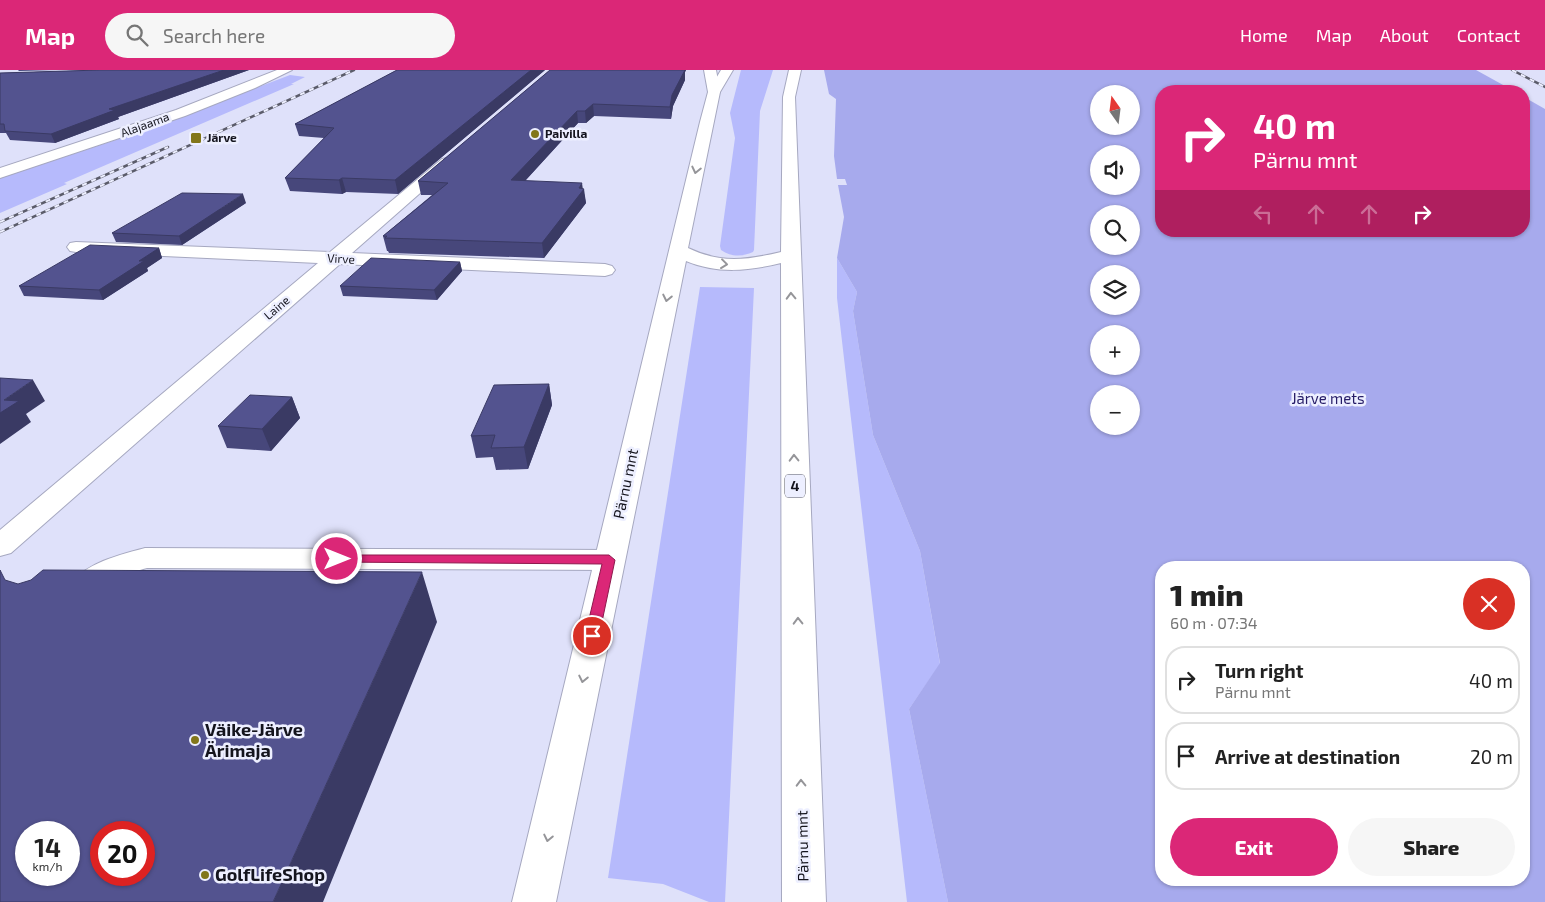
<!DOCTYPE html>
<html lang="en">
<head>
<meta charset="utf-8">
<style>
  body { margin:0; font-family:"Exo 2",sans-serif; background:#f6f6f6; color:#222; height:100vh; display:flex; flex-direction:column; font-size:19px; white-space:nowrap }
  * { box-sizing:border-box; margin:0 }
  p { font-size:16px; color:#767676 }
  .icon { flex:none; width:28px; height:28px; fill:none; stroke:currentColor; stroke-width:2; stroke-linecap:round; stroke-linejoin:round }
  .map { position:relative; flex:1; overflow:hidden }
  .side { position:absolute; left:1155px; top:491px; width:375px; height:325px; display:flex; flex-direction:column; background:#fff; border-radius:20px; box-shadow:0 1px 4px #0004 }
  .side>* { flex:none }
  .top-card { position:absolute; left:1155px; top:15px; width:375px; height:152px; border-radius:20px; box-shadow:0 1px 4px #0004; background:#db2777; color:#fff; overflow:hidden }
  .needle { width:32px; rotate:346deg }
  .fabs { position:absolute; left:1090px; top:15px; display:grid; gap:10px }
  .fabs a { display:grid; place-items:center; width:50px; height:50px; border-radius:50%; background:#fff; box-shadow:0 1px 4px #0004; font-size:25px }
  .speed { position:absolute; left:15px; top:751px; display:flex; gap:10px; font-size:25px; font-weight:700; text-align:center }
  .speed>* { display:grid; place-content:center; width:65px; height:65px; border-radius:50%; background:#fff; box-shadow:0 1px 4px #0004; line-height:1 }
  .speed small { font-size:12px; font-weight:400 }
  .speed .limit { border:8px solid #d22; background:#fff; color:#111 }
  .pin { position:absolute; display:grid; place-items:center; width:42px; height:42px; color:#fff; margin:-21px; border:2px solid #fff; border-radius:50%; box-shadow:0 1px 5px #0007 }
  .me { position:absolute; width:55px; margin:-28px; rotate:90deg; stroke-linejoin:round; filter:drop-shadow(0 0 4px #0008) }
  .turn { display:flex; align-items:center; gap:18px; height:105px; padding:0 15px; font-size:22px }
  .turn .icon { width:65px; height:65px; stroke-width:2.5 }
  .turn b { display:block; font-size:35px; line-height:42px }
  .lanes { display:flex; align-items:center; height:48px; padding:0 15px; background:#0003; justify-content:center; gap:25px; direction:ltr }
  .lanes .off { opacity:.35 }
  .round { display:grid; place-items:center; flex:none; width:52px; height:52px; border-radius:26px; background:#f6f6f6 }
  .headline { display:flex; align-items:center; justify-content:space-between; height:85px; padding:0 15px }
  h1 { font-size:30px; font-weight:800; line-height:38px }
  .primary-button { display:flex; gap:10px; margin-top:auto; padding:10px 15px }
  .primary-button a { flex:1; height:58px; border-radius:30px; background:#db2777; color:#fff; font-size:20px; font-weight:800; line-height:58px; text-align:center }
  .primary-button a+a { background:#f6f6f6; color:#222 }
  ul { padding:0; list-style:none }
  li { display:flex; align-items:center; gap:15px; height:68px; margin:0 10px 8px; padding:0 5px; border:2px solid #e0e0e0; border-radius:20px }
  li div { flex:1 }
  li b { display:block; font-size:19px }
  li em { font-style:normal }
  header { display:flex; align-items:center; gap:30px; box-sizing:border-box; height:70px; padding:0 25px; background:#db2777; color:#fff }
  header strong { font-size:24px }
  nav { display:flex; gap:28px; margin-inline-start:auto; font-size:18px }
  .search { width:350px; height:45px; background:#f6f6f6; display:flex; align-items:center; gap:12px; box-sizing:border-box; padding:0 18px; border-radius:28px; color:#767676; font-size:19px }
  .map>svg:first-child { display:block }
  .green { fill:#b6bafc }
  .forest { fill:#a7aaed; fill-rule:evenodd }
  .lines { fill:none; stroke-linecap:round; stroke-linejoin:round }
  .minor-casing { stroke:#a6a8c0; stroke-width:2 }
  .major-casing { stroke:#a6a8c0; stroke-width:2 }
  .highway-casing { stroke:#a6a8c0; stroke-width:2 }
  .minor { fill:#fff; fill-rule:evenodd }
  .major { fill:#fff; fill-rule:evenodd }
  .highway { fill:#fff; fill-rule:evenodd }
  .rail-casing { stroke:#5b5c6a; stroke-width:2.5 }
  .rail { stroke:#edefff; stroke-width:2; stroke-dasharray:5; stroke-linecap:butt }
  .wall { fill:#47477b }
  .shaded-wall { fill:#3a3a64 }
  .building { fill:#53538f; stroke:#3a3a64; fill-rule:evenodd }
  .oneway { stroke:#959599 }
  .route { fill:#db2777; stroke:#8e194d }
  .poi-dot { fill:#82761a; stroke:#edefff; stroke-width:2 }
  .labels { text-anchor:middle; stroke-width:5; stroke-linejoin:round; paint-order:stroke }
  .far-street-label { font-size:12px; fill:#14141d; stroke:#edefff }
  .far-poi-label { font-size:12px; font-weight:bold; fill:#14141d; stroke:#edefff; text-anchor:start }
  .shield { fill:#edefff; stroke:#555661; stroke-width:1 }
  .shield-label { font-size:14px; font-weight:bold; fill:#14141d }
  .park-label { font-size:15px; fill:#261c67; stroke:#edefff }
  .street-label { font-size:15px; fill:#14141d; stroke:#edefff }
  .near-poi-label { font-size:18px; font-weight:bold; fill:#14141d; stroke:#edefff; text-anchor:start }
</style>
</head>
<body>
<header>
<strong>Map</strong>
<div class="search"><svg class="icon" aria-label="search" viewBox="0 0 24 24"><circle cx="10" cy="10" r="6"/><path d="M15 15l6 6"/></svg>Search here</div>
<nav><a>Home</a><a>Map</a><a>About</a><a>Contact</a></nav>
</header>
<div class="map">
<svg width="1545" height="832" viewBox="0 0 1545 832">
  <rect width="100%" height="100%" fill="#dfe1fa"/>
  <!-- green -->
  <path class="green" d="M741,0H773L760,41L754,180L753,182C742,187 731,187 721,180L720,176L735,68L730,43Z
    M290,5L305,7L291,14H294L64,113L67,114L0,143V108L143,61Z
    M837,188L857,222L853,241L873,365L920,481L940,594L909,639L948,832H907L837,228Z
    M700,217L754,218L725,832H709L663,814L608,808Z"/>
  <!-- forest -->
  <path class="forest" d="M824,0H1476L1514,21H1161V161H1524V27L1545,39V832H948L909,639L940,593L920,481L873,365L853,241L857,222L837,188L844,147L838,115H847L845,109H837L834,86L836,29L829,24ZM1099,24H1131V56H1099ZM1099,84H1131V116H1099ZM1099,144H1131V176H1099ZM1099,204H1131V236H1099ZM1099,264H1131V296H1099ZM1099,324H1131V356H1099ZM1161,498H1524V810H1161Z"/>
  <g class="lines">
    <defs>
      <path id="minor" d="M277,0H292L255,18L185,46L0,108V98L176,40Z
        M447,88L452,89L454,92L452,95L352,183L605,194L612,196L615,200L612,204L605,206L340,194L11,483L0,486V460L318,193L76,182L70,181L67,177L70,173L76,172L330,182L442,89Z
        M145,478L609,480L620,483L624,490L620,497L609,500L147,498C137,501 125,503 116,508C95,519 95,542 66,534L61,526C80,494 112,487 145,478Z"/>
      <path id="major" d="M704,0H716L720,22L718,25H710L708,22Z"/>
      <path id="highway" d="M721,0H733L720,22L688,178C721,194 747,190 781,182L783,27L789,0H801L795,27L826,832H782L781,193C749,201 717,204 686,191L556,832H512L700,52L708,22Z"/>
    </defs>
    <!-- minor casing -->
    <use href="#minor" class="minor-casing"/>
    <!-- major casing -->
    <use href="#major" class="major-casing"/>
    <!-- highway casing -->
    <use href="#highway" class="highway-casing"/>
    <!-- minor -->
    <use href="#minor" class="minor"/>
    <!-- major -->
    <use href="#major" class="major"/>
    <!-- highway -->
    <use href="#highway" class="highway"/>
    <defs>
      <path id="rail" d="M1512,0L1545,17
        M0,152L168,77
        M0,162L354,0"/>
    </defs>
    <!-- rail casing -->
    <use href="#rail" class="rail-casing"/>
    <!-- rail -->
    <use href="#rail" class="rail"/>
  </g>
  <!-- wall -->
  <path class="wall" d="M18,0H56L19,1Z
    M100,0H249L118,47L119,49L55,73L10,70L6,63H0V3Z
    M397,0H545L398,124L346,122L342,124L290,121L285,108L324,68L299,66L295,54Z
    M550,0H686L685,2V10L673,36L671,49L594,46L586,53H578L525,111L583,119L586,133L544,188L389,183L388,181H387L383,166L432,125H421L418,111Z
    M246,133L182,175L116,172L112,163Z
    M159,178L162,188L147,198L148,201L103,230L24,226L19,216Z
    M460,192L462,201L437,230L343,226L340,216Z
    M549,314L552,335L528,399L496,400L493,387L476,388L471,366Z
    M292,327L300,348L271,381L227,378L218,356Z"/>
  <!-- shaded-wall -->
  <path class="shaded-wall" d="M224,0H249L118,47L119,49L55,73L51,64L109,39Z
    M531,0H545L398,124L395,110Z
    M682,0H686L685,2V10L673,36L671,49L670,37L672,25Z
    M593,34L594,46L586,53L585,41Z
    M577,41L578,53L513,124L511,110Z
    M342,108L346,122L342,124L339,110Z
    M582,113L583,120L584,119L586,133L544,188L542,173Z
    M243,124L246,133L182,175L179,166Z
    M159,178L162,188L147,198L148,201L103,230L99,220L139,191Z
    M460,192L462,201L437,230L434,220Z
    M33,310L45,331L26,344L31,352L0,374V343L4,330Z
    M549,314L552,335L528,399L524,377Z
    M292,327L300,348L271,381L262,359Z
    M422,502L437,552L323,832H273Z"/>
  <!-- building -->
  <path class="building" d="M100,0H224L109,39L115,40L51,64L5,61L4,54H0V3Z
    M397,0H531L395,110L342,108L339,110L285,108L334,58L295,54Z
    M550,0H685L672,25L670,37L593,34L585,41H577L511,110L582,113L579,118L584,119L542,173L385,168L387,166H383L448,113L418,111Z
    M182,123L243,124L179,166L112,163Z
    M90,175L159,178L139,191H144L99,220L19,216Z
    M371,188L460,192L434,220L340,216Z
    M0,308L33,310L4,330L19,331L0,343Z
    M549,314L524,377L491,378L495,365L471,366L494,315Z
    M250,325L292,327L262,359L218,356Z
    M0,500L5,510L18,514L31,510L43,500L422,502L273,832H0ZM26,762H69V805H26ZM101,762H144V805H101Z"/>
  <!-- one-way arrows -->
  <defs><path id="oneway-chevron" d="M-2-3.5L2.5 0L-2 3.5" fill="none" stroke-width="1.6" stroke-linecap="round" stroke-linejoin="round" transform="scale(1.25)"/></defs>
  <g class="oneway">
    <use href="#oneway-chevron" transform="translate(696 100) rotate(103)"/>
    <use href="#oneway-chevron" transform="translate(724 194) rotate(7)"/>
    <use href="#oneway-chevron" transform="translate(791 226) rotate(-92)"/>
    <use href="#oneway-chevron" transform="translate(667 228) rotate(102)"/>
    <use href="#oneway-chevron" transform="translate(794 388) rotate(-91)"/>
    <use href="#oneway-chevron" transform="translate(798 551) rotate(-91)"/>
    <use href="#oneway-chevron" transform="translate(583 609) rotate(102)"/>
    <use href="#oneway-chevron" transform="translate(801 713) rotate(-91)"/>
    <use href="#oneway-chevron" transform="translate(548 768) rotate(102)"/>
  </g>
  <!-- route -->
  <path class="route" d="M337,485H609L615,490L599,566L597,569H587L585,566L602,494L332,492L330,489Z"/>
  <!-- markers -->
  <g class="poi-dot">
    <circle cx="535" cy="64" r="5"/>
    <rect x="190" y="62" width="12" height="12" rx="2.5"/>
    <circle cx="195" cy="670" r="5"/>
    <circle cx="205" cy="805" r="5"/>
  </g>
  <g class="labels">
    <!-- far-street labels -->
    <g class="far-street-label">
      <text transform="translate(145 55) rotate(-20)" y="4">Alajaama</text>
      <text transform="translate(341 189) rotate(3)" y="4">Virve</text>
      <text transform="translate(277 238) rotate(-41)" y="4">Laine</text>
    </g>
    <!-- far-poi labels -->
    <g class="far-poi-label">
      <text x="545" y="68">Paivilla</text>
      <text x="207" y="72">Järve</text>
    </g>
    <!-- shield labels -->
    <rect class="shield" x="785" y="404.5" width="20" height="23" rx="4"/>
    <g class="shield-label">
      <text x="795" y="421">4</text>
    </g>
    <!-- park labels -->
    <g class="park-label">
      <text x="1328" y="334">Järve mets</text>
    </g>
    <!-- street labels -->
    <g class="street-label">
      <text transform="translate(626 414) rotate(-78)" y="5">Pärnu mnt</text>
      <text transform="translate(803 776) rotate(-91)" y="5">Pärnu mnt</text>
    </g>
    <!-- near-poi labels -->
    <g class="near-poi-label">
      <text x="205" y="666">Väike-Järve<tspan x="205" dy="21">Ärimaja</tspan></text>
      <text x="215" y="811">GolfLifeShop</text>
    </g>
  </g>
</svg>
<div class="fabs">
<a><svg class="needle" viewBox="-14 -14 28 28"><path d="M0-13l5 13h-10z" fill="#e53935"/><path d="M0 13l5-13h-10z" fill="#767676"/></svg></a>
<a><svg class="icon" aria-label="sound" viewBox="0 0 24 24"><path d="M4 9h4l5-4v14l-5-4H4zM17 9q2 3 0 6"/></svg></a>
<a><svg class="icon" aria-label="search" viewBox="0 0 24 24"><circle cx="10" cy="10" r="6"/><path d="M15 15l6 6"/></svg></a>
<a><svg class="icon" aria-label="layers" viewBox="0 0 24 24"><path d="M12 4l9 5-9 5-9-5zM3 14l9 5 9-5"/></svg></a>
<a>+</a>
<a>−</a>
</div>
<div class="speed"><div>14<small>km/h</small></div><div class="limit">20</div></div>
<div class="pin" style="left:592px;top:566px;background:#d93025"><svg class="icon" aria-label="arrive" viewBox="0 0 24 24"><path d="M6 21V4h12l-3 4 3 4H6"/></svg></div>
<svg class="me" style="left:337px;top:489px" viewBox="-20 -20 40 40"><circle r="17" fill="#db2777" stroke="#fff" stroke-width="3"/><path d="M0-11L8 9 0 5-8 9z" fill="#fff"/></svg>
<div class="top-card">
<div class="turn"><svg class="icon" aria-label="right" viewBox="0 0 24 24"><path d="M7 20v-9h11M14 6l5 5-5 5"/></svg><div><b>40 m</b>Pärnu mnt</div></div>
<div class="lanes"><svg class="icon off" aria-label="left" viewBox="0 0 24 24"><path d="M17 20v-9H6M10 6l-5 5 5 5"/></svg><svg class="icon off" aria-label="ahead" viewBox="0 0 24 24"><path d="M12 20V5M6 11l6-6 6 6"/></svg><svg class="icon off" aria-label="ahead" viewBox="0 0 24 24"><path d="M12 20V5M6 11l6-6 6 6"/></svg><svg class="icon" aria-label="right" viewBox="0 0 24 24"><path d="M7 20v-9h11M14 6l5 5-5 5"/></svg></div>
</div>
<section class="side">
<div class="headline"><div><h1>1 min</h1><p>60 m · 07:34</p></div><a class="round" style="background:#d93025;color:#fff"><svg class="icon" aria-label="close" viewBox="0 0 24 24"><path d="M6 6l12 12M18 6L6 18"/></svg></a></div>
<ul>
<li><svg class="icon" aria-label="right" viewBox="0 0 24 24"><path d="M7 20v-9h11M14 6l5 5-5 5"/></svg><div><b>Turn right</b><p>Pärnu mnt</p></div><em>40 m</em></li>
<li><svg class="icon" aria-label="arrive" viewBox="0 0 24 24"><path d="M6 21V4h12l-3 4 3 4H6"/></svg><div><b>Arrive at destination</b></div><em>20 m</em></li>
</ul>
<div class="primary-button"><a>Exit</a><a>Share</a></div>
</section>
</div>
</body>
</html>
